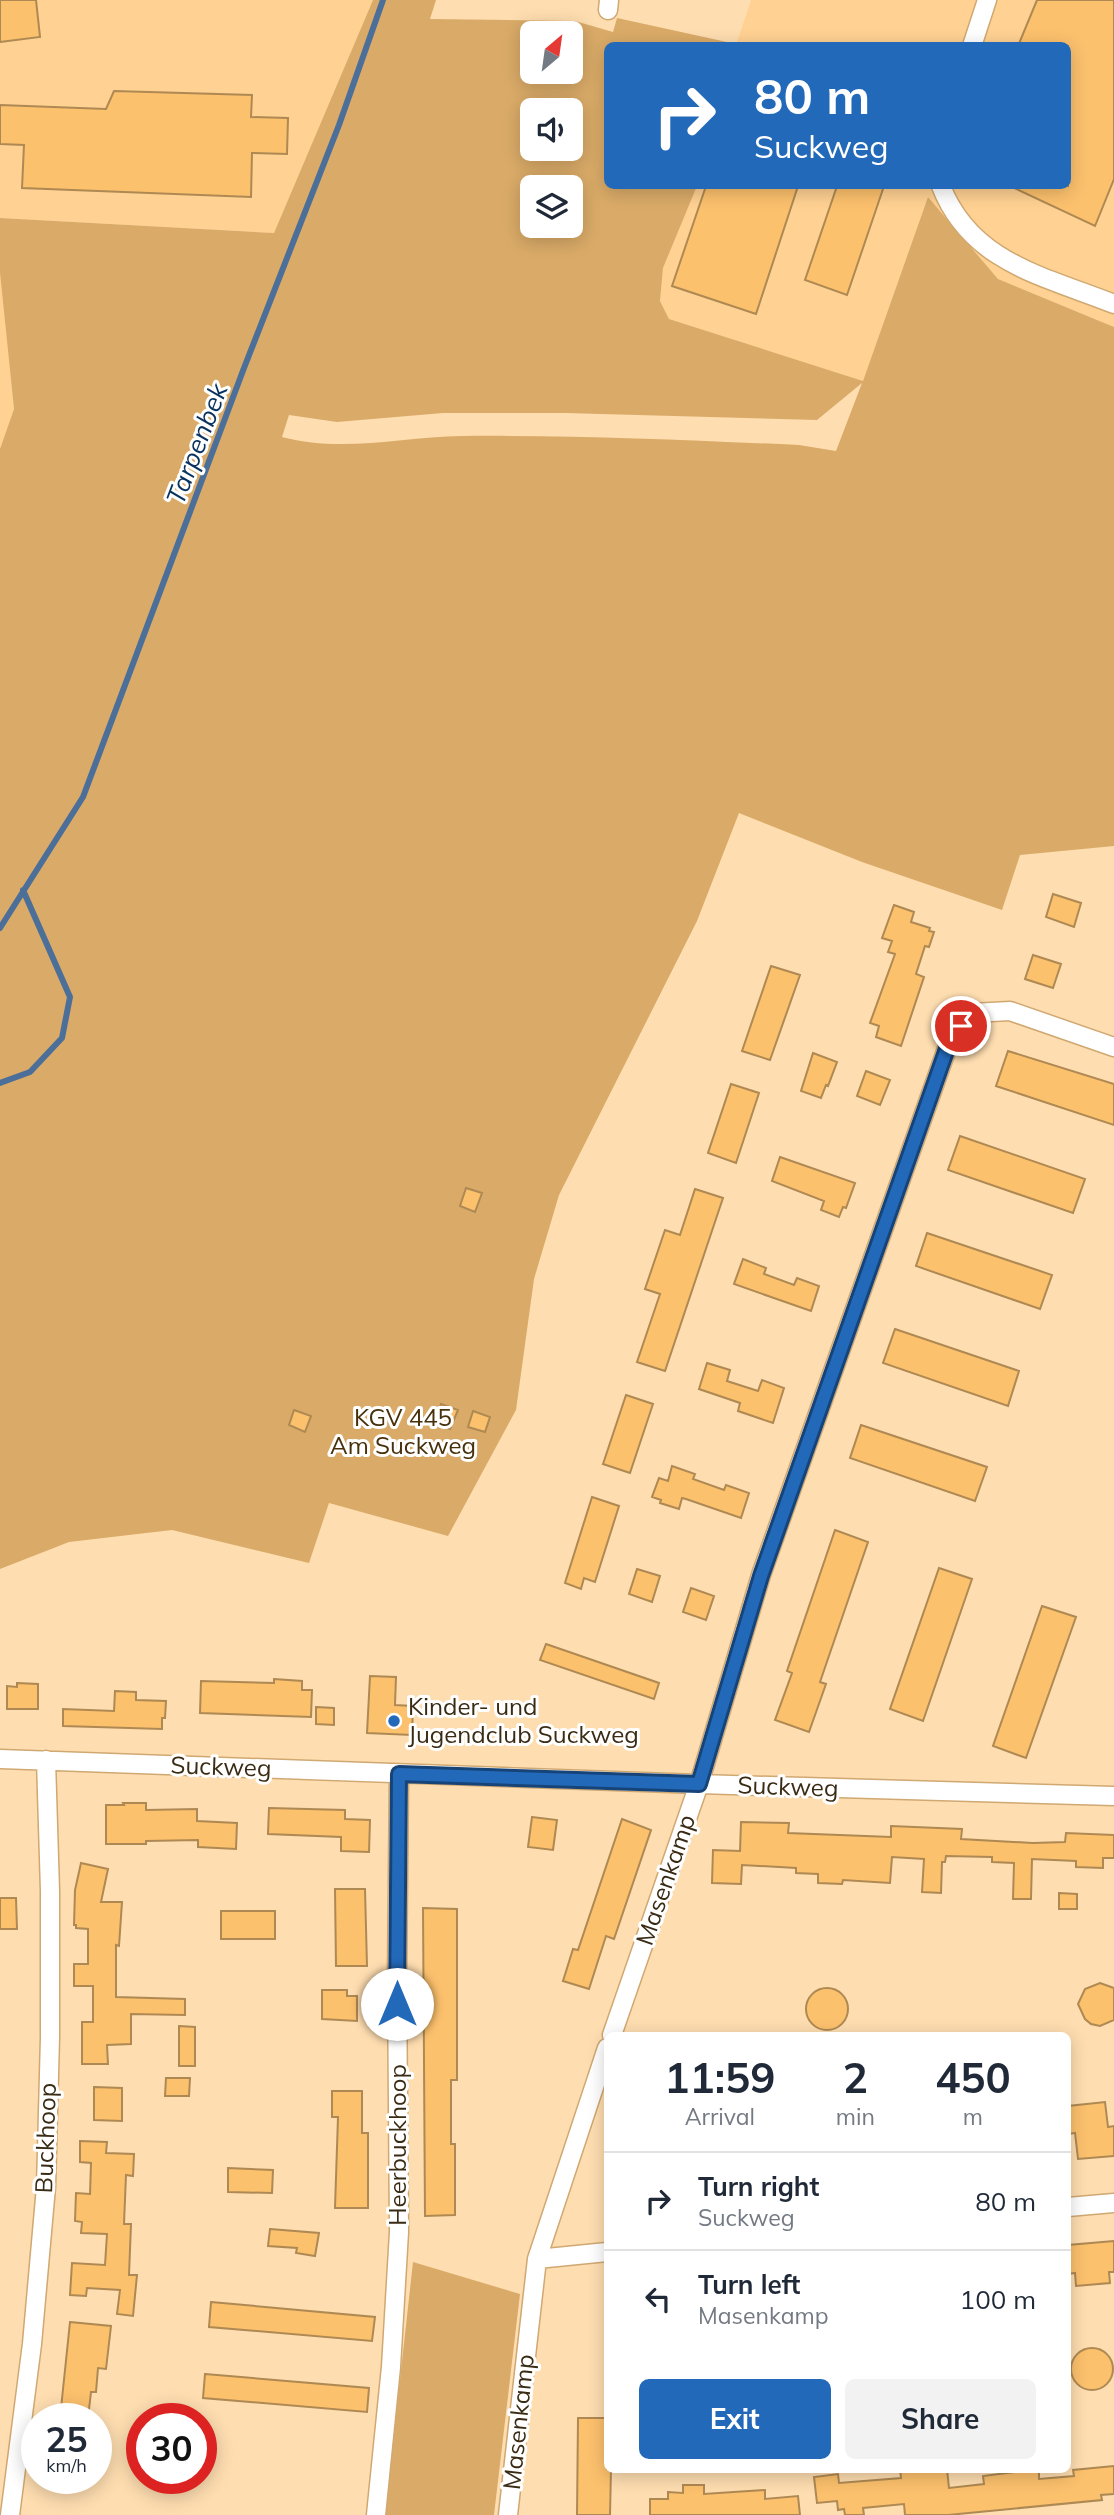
<!DOCTYPE html>
<html lang="en">
<head>
<meta charset="utf-8">
<style>
  body { margin:0; font-family:Mulish,sans-serif; background:#f2f2f3; color:#1f2937; height:100vh; display:flex; flex-direction:column; font-size:26px; white-space:nowrap }
  * { box-sizing:border-box; margin:0 }
  p { font-size:23px; color:#747a83 }
  .icon { flex:none; width:38px; height:38px; fill:none; stroke:currentColor; stroke-width:2; stroke-linecap:round; stroke-linejoin:round }
  .map { position:relative; flex:1; overflow:hidden }
  .side { position:absolute; left:604px; top:2032px; width:467px; height:441px; display:flex; flex-direction:column; background:#fff; border-radius:10px; box-shadow:0 4px 18px #0003 }
  .side>* { flex:none }
  .top-card { position:absolute; left:604px; top:42px; width:467px; height:147px; border-radius:10px; box-shadow:0 4px 18px #0003; background:#2369b9; color:#fff; overflow:hidden }
  .needle { width:46px; rotate:29deg }
  .fabs { position:absolute; left:520px; top:21px; display:grid; gap:14px }
  .fabs a { display:grid; place-items:center; width:63px; height:63px; border-radius:10px; background:#fff; box-shadow:0 4px 18px #0003; font-size:35px }
  .speed { position:absolute; left:21px; top:2403px; display:flex; gap:14px; font-size:35px; font-weight:700; text-align:center }
  .speed>* { display:grid; place-content:center; width:91px; height:91px; border-radius:50%; background:#fff; box-shadow:0 4px 18px #0003; line-height:1 }
  .speed small { font-size:18px; font-weight:400 }
  .speed .limit { border:10px solid #d22; background:#fff; color:#111 }
  .pin { position:absolute; display:grid; place-items:center; width:60px; height:60px; color:#fff; margin:-30px; border:4px solid #fff; border-radius:50%; box-shadow:0 2px 7px #0007 }
  .me { position:absolute; width:77px; margin:-38px; rotate:0deg; stroke-linejoin:round; filter:drop-shadow(0 0 5px #0008) }
  .turn { display:flex; align-items:center; gap:24px; height:147px; padding:0 35px; font-size:32px }
  .turn .icon { width:91px; height:91px; stroke-width:2.5 }
  .turn b { display:block; font-size:49px; line-height:60px }
  .eta { display:flex; justify-content:space-evenly; align-items:center; height:119px; text-align:center }
  .eta b { font-size:42px; font-weight:700; line-height:49px }
  .action { display:flex; gap:14px; margin-top:auto; padding:14px 35px }
  .action a { flex:1; height:80px; border-radius:10px; background:#2369b9; color:#fff; font-size:28px; font-weight:700; line-height:80px; text-align:center }
  .action a+a { background:#f2f2f3; color:#1f2937 }
  ul { padding:0; list-style:none }
  li { display:flex; align-items:center; gap:21px; height:98px; padding:0 35px; border-top:2px solid #e0e1e3 }
  li div { flex:1 }
  li b { display:block; font-size:26px }
  li em { font-style:normal }
  .map>svg:first-child { display:block }
  .built { fill:#ffd192 }
  .green { fill:#daab68; fill-rule:evenodd }
  .lines { fill:none; stroke-linecap:round; stroke-linejoin:round }
  .stream { stroke:#4c6f99; stroke-width:6 }
  .building { fill:#fcc16d; stroke:#af8953; stroke-width:2 }
  .minor-casing { stroke:#d0a872; stroke-width:21 }
  .minor { stroke:#fff; stroke-width:18 }
  .route-casing { stroke:#174478; stroke-width:18 }
  .route { stroke:#2369b9; stroke-width:12 }
  .poi-dot { fill:#2369b9; stroke:#fff; stroke-width:2.5 }
  .labels { text-anchor:middle; stroke-width:6; stroke-linejoin:round; paint-order:stroke }
  .park-label { font-size:24px; fill:#47300a; stroke:#fff }
  .poi-label { font-size:24px; fill:#3a2b14; stroke:#fff; text-anchor:start }
  .street-label { font-size:24px; fill:#3a2b14; stroke:#fff }
  .water-label { font-size:26px; font-style:italic; fill:#08315e; stroke:#fff }
</style>
</head>
<body>
<div class="map">
<svg width="1114" height="2515" viewBox="0 0 1114 2515">
  <rect width="100%" height="100%" fill="#feddb0"/>
  <!-- built -->
  <path class="built" d="M0,0H373L274,233L0,218Z
    M751,0H1114V327L998,279L928,197L863,381L669,319L660,301L663,268L697,186H1068V46L736,45Z
    M0,273L14,409L0,449Z"/>
  <!-- green -->
  <path class="green" d="M373,0H436L430,19L575,21L613,32L617,18L736,44L607,46V186H697L663,268L660,301L669,319L863,381L928,197L998,279L1114,327V846L1020,855L1002,910L862,862L739,813L697,921L559,1195L534,1279L516,1410L448,1536L329,1503L309,1563L172,1530L69,1542L0,1569V449L14,409L0,273V218L274,233ZM532,33H570V72H532ZM532,110H570V149H532ZM532,187H570V226H532ZM862,383L836,451L799,445C687,440 575,435 462,436C402,437 341,453 282,437L289,415L337,422L443,413H565L817,420Z
    M413,2262L520,2294L494,2515H385Z"/>
  <g class="lines">
    <!-- stream -->
    <path class="stream" d="M0,928L83,797L244,368L339,125L383,0
      M0,1083L30,1072L62,1038L70,997L23,890"/>
  </g>
  <!-- building -->
  <path class="building" d="M0,0H36L40,37L0,42Z
    M1037,0H1114V179L1095,226L1010,186H1068V46H1018Z
    M114,91L252,95L251,117L288,118L287,154L252,153L251,197L22,188L24,145L0,144V105L106,109Z
    M706,186H798L756,314L672,286Z
    M837,186H884L847,295L805,280Z
    M1053,894L1081,903L1074,927L1046,917Z
    M894,905L914,912L911,922L930,928L929,931L934,932L929,947L925,946L916,974L924,977L901,1046L876,1037L879,1026L870,1023L895,954L888,952L892,941L882,938Z
    M1033,955L1061,964L1053,988L1025,979Z
    M771,966L800,975L770,1060L742,1051Z
    M1008,1051L1114,1084V1125L996,1086Z
    M813,1053L837,1062L828,1086L826,1085L821,1098L801,1091Z
    M866,1071L890,1080L880,1105L857,1096Z
    M731,1084L759,1093L736,1163L708,1153Z
    M960,1136L1085,1179L1073,1213L948,1170Z
    M780,1157L855,1183L846,1208L843,1207L839,1217L821,1210L824,1201L772,1181Z
    M466,1188L482,1193L475,1212L460,1206Z
    M695,1189L723,1198L665,1371L637,1362L660,1294L645,1289L665,1230L680,1235Z
    M927,1233L1052,1275L1040,1309L916,1266Z
    M743,1259L766,1268L764,1274L794,1285L797,1278L819,1286L811,1311L734,1284Z
    M895,1329L1019,1371L1008,1406L883,1363Z
    M707,1363L730,1370L727,1381L758,1391L762,1380L784,1388L773,1423L738,1411L740,1403L699,1389Z
    M626,1395L653,1404L630,1473L603,1464Z
    M441,1404L458,1410L450,1429L434,1424Z
    M294,1410L311,1416L305,1432L289,1425Z
    M473,1411L490,1417L485,1432L468,1427Z
    M861,1425L987,1467L975,1501L850,1458Z
    M672,1466L695,1474L693,1479L724,1490L726,1485L749,1493L741,1518L686,1499L682,1498L679,1509L660,1503L661,1500L652,1497L659,1478L668,1481Z
    M592,1497L619,1506L595,1582L584,1578L581,1589L565,1583Z
    M835,1530L868,1542L820,1682L826,1684L809,1732L775,1720L792,1673L787,1671Z
    M939,1568L972,1579L923,1721L890,1709Z
    M637,1569L660,1576L652,1602L629,1594Z
    M691,1588L714,1596L706,1620L683,1612Z
    M1042,1606L1076,1617L1026,1758L993,1746Z
    M546,1644L659,1683L654,1699L540,1660Z
    M370,1676L396,1677L395,1705L413,1706L412,1735L367,1733Z
    M274,1679L302,1681V1690H312L311,1717L200,1713L201,1681L274,1683Z
    M17,1683L38,1684V1709H7V1686L17,1687Z
    M115,1691L136,1692V1700L166,1701L165,1718H162V1729L63,1726V1709L114,1711Z
    M316,1707L334,1708V1725L316,1724Z
    M123,1803H146V1810L197,1809V1821L237,1823L236,1849L198,1847V1840L146,1841V1844H106V1805H124Z
    M269,1808L345,1810V1819L370,1820L369,1852L341,1851V1837L268,1834Z
    M532,1817L557,1820L553,1850L528,1847Z
    M622,1819L651,1830L614,1939L606,1936L589,1989L563,1981L573,1949L578,1950Z
    M741,1822L789,1823L788,1833L891,1837V1826L962,1829L961,1839L1033,1843L1065,1842L1066,1833L1114,1835V1858H1103V1868L1076,1867V1861L1032,1859L1031,1899H1013L1014,1863L992,1862V1857L946,1856L945,1862H942L941,1893L922,1892L924,1859L892,1857L890,1883L843,1880L842,1884L818,1883V1874L796,1873V1868L742,1865L741,1884L712,1883L713,1850L740,1851Z
    M81,1863L108,1869L101,1902H122L119,1946L116,1945V1997L185,1999V2015L131,2014V2044L107,2045L108,2064H82V2022H93V1986H74V1964H88V1929L76,1928V1925H74L75,1890Z
    M335,1889H365L367,1966H336Z
    M1059,1893L1077,1894V1909H1059Z
    M0,1898H16L17,1929H0Z
    M423,1908L457,1909V2080H451V2144H455V2215L425,2216Z
    M221,1911H275V1939H221Z
    M1100,1983L1114,1988V2020L1100,2026L1091,2024L1085,2019L1078,2004L1085,1989Z
    M806 2009a21 21 0 1 1 42 0a21 21 0 1 1-42 0Z
    M322,1990H347V1996H357V2021L322,2019Z
    M179,2026L195,2027V2066H179Z
    M166,2078H190L189,2096H165Z
    M94,2087L122,2088V2121L94,2120Z
    M332,2091H362V2133H368V2208H335L338,2117H332Z
    M1105,2102L1108,2127L1114,2126V2156L1078,2159L1075,2133L1068,2134V2106Z
    M80,2141L107,2142L106,2153L134,2154L133,2176L126,2175L124,2224H131L129,2275H137L133,2316L117,2314L120,2290L87,2288L86,2296L70,2295L72,2263L105,2265L107,2234L81,2233L82,2222L75,2221L76,2193L90,2194L91,2163L80,2162Z
    M228,2168L273,2170L272,2193L228,2192Z
    M270,2229L319,2233L315,2256L296,2253L297,2248L268,2246Z
    M1114,2241V2272H1109L1110,2283L1076,2286L1075,2273L1068,2274V2245Z
    M211,2302L375,2317L372,2341L209,2327Z
    M70,2322L111,2326L106,2369L98,2368L96,2392H91L88,2418H60Z
    M1071 2369a21 21 0 1 1 42 0a21 21 0 1 1-42 0Z
    M205,2374L369,2388L367,2412L203,2398Z
    M578,2418H607V2469H611L610,2515H577Z
    M1114,2466V2494L1101,2495L1102,2500L948,2515H905L904,2504L863,2508L864,2515H845L844,2509L838,2510L837,2501L817,2503L814,2477L838,2474L839,2483L901,2478L900,2469H947L949,2488L984,2484L983,2476L1014,2472V2469H1039V2479L1074,2476L1073,2470Z
    M683,2485H704V2494L765,2490V2499L798,2496L800,2515H650V2499H668V2492L683,2493Z"/>
  <g class="lines">
    <defs>
      <path id="minor" d="M608,10L609,0
        M972,46L987,0
        M941,186C971,263 1044,276 1114,304
        M0,1759L699,1784L1114,1796
        M612,2035L699,1784L761,1575L950,1040L972,1013L1010,1011L1114,1047
        M1068,2207L1114,2203
        M537,2259L607,2252
        M10,2515L32,2344L46,2187L50,2037V1891L46,1760
        M376,2515L391,2367L399,2232L397,1979L399,1774
        M508,2515L537,2259L607,2048"/>
    </defs>
    <!-- minor casing -->
    <use href="#minor" class="minor-casing"/>
    <!-- minor -->
    <use href="#minor" class="minor"/>
  </g>
  <g class="lines">
    <defs>
      <path id="route" d="M397,2004L399,1774L699,1784L761,1576L950,1040L961,1026"/>
    </defs>
    <!-- route casing -->
    <use href="#route" class="route-casing"/>
    <!-- route -->
    <use href="#route" class="route"/>
  </g>
  <!-- markers -->
  <circle class="poi-dot" cx="394" cy="1721" r="7"/>
  <g class="labels">
    <!-- park labels -->
    <g class="park-label">
      <text x="403" y="1426">KGV 445<tspan x="403" dy="28">Am Suckweg</tspan></text>
    </g>
    <!-- poi labels -->
    <g class="poi-label">
      <text x="408" y="1715">Kinder- und<tspan x="408" dy="28">Jugendclub Suckweg</tspan></text>
    </g>
    <!-- street labels -->
    <g class="street-label">
      <text transform="translate(221 1767) rotate(2)" y="8">Suckweg</text>
      <text transform="translate(788 1787) rotate(2)" y="8">Suckweg</text>
      <text transform="translate(666 1880) rotate(-71)" y="8">Masenkamp</text>
      <text transform="translate(46 2138) rotate(-88)" y="8">Buckhoop</text>
      <text transform="translate(398 2145) rotate(-90)" y="8">Heerbuckhoop</text>
      <text transform="translate(519 2422) rotate(-84)" y="8">Masenkamp</text>
    </g>
    <!-- water labels -->
    <g class="water-label">
      <text transform="translate(197 444) rotate(-69)" y="9">Tarpenbek</text>
    </g>
  </g>
</svg>
<div class="fabs">
<a><svg class="needle" viewBox="-14 -14 28 28"><path d="M0-13l5 13h-10z" fill="#e53935"/><path d="M0 13l5-13h-10z" fill="#747a83"/></svg></a>
<a><svg class="icon" aria-label="sound" viewBox="0 0 24 24"><path d="M4 9h4l5-4v14l-5-4H4zM17 9q2 3 0 6"/></svg></a>
<a><svg class="icon" aria-label="layers" viewBox="0 0 24 24"><path d="M12 4l9 5-9 5-9-5zM3 14l9 5 9-5"/></svg></a>
</div>
<div class="speed"><div>25<small>km/h</small></div><div class="limit">30</div></div>
<div class="pin" style="left:961px;top:1026px;background:#d93025"><svg class="icon" aria-label="arrive" viewBox="0 0 24 24"><path d="M6 21V4h12l-3 4 3 4H6"/></svg></div>
<svg class="me" style="left:397px;top:2004px" viewBox="-20 -20 40 40"><circle r="19" fill="#fff"/><path d="M0-13L10 11 0 6-10 11z" fill="#2369b9"/></svg>
<div class="top-card">
<div class="turn"><svg class="icon" aria-label="right" viewBox="0 0 24 24"><path d="M7 20v-9h11M14 6l5 5-5 5"/></svg><div><b>80 m</b>Suckweg</div></div>
</div>
<section class="side">
<div class="eta">
<div><b>11:59</b><p>Arrival</p></div>
<div><b>2</b><p>min</p></div>
<div><b>450</b><p>m</p></div>
</div>
<ul>
<li><svg class="icon" aria-label="right" viewBox="0 0 24 24"><path d="M7 20v-9h11M14 6l5 5-5 5"/></svg><div><b>Turn right</b><p>Suckweg</p></div><em>80 m</em></li>
<li><svg class="icon" aria-label="left" viewBox="0 0 24 24"><path d="M17 20v-9H6M10 6l-5 5 5 5"/></svg><div><b>Turn left</b><p>Masenkamp</p></div><em>100 m</em></li>
</ul>
<div class="action"><a>Exit</a><a>Share</a></div>
</section>
</div>
</body>
</html>
